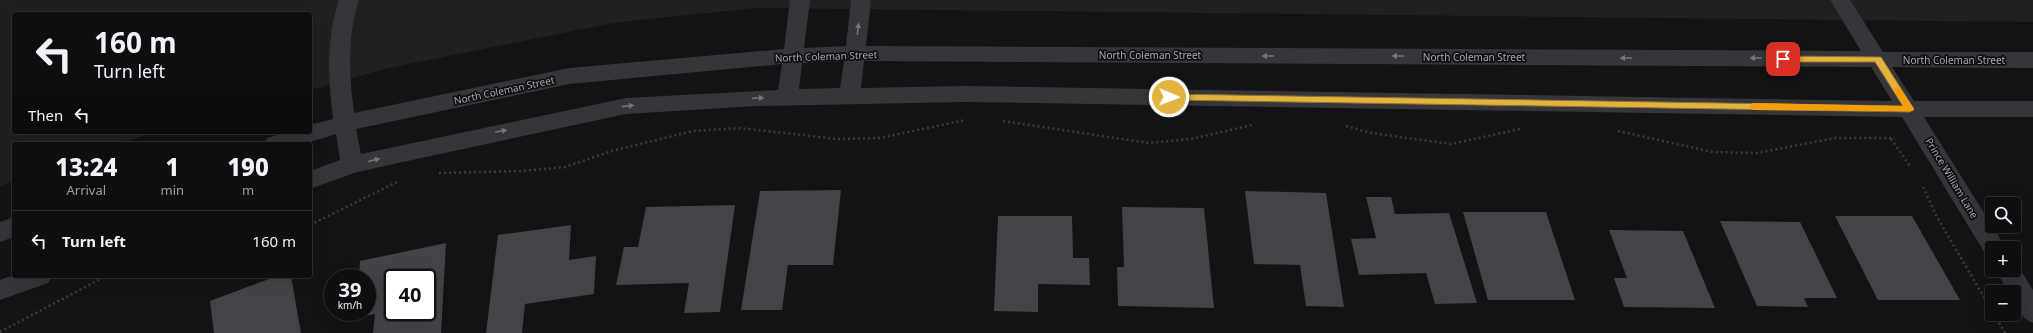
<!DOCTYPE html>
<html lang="en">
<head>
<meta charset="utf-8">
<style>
  body { margin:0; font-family:"Noto Sans",sans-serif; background:#1c1c1e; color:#f1f3f6; height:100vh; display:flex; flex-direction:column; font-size:15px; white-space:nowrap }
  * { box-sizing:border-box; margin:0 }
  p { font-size:13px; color:#9b9c9f }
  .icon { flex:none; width:22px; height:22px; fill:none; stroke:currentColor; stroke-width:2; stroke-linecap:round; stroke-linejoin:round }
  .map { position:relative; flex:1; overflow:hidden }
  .drawer { position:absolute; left:12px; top:142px; width:300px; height:136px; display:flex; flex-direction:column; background:#0e0e10; border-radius:4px; box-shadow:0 4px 16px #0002,0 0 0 1px #2e2e30 }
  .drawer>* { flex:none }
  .top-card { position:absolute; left:12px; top:12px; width:300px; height:122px; border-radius:4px; box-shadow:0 4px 16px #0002,0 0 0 1px #2e2e30; background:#0e0e10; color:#f1f3f6; overflow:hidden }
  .fabs { position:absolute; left:1985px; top:197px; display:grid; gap:8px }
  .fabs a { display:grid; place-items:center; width:36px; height:36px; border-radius:4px; background:#0e0e10; box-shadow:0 4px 16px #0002,0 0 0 1px #2e2e30; font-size:20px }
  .speed { position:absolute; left:324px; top:269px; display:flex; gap:8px; font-size:20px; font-weight:700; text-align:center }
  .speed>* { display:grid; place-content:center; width:52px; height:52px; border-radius:50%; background:#0e0e10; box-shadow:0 4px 16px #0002,0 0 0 1px #2e2e30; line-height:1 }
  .speed small { font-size:10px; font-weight:400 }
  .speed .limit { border:2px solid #111; border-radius:6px; background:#fff; color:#111 }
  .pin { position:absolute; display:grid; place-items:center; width:34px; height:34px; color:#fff; margin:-17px; border-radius:8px; box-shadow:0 2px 6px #0006 }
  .me { position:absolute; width:44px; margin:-22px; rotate:91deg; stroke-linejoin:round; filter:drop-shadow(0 0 3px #0008) }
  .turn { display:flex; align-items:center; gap:14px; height:84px; padding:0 16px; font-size:18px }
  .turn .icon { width:52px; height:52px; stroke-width:2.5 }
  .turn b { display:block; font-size:28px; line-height:34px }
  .then { display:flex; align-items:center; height:38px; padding:0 16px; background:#0003; gap:8px; font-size:15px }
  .eta { display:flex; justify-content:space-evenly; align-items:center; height:68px; text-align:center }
  .eta b { font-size:24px; font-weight:800; line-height:28px }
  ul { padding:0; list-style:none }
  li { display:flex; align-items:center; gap:12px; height:60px; padding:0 16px; border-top:1px solid #2e2e30 }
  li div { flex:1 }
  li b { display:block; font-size:15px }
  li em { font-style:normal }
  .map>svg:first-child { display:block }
  .built { fill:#201f22 }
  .building { fill:#434348; fill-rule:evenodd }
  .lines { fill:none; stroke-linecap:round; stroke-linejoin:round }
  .path { stroke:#3b3c40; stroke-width:2.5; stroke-dasharray:2 3; stroke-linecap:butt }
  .minor { fill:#35353a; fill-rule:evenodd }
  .oneway { fill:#73757d }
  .route { fill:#e2b33e; stroke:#937428 }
  .slow { fill:#f59e0b }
  .labels { text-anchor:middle; stroke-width:3.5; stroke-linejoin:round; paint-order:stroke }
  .street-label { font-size:10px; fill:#a6aab4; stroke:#0f0e10 }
</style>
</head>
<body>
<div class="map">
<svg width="2033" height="333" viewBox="0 0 2033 333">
  <rect width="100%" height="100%" fill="#131315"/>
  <!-- built -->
  <path class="built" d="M0,0H2033V22L755,8L612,23L384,69L310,90V14H14V132H158L115,144H14V181L0,186Z"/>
  <!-- building -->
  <path class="building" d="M841,190L833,265H788L782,310H741L760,191Z
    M1245,191L1326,193L1344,307L1306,306L1300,265L1254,264Z
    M1366,197H1391L1395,214L1449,213L1477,303L1435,304L1426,273L1359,275L1351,239L1376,238Z
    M735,205L720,312L684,313L689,283L616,285L624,247H638L646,207Z
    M1122,207L1204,208L1214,308L1118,306L1117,267H1124Z
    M1463,212H1546L1575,300H1488Z
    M998,216H1072L1073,258H1089L1090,285L1038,284V312L994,311Z
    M1835,216H1912L1960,300H1878Z
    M1720,221L1800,222L1837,298H1804L1808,307L1757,306Z
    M571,225L569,260L596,256L594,294L525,304L522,333H486L498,235Z
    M1609,230L1683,231L1715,308L1624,307L1614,278H1627Z
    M446,243L441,333H373L375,314L355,318L356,312H367V278H359L360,261ZM393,278H427V312H393Z
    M277,276H291L301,333H214L210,301Z"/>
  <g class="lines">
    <!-- path -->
    <path class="path" d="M1003,121L1149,143L1191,139L1252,125
      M1346,126L1371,133L1451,144L1520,129
      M1618,131L1713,152L1757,153L1835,138H1895
      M1891,139L1910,166
      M439,173L521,171L565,167L612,151L693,131L740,128L838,139L879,138L966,120
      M1923,187L1937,217L1992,311
      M310,225L399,181
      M1994,314L2005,333
      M0,332L106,276"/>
    <!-- minor -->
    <path class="minor" d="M339,0H359C347,37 349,75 354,113L569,68L784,49L790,0H810L804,48L846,46L851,0H871L866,46L1861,51L1830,0H1850L1883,52H2033V68L1892,67L1914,101H2033V117H1924L2006,248H1992V257L1986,255L1902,117L964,102L756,106L626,114L398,163L354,173L310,189V171L340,160L336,134L304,144H264L267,138L287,132H310V125L333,119C328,78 326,39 339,0ZM844,61L840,88L799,89L802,63ZM864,61L1871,67L1892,101L964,86L861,88ZM782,64L778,90L626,98L361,154L356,129L569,84Z
      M14,217V237L0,242V222Z
      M2014,262L2016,263L2033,290V323C2020,318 2014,305 2014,292H2008L1996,270H2014Z
      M14,275V276H52L48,283L0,300V280Z"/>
  </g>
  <!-- one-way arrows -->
  <defs><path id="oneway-solid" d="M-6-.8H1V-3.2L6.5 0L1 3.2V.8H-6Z"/></defs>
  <g class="oneway">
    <use href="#oneway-solid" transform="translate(858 29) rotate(-83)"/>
    <use href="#oneway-solid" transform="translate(1268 56) rotate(-180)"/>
    <use href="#oneway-solid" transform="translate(1398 56) rotate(-180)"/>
    <use href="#oneway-solid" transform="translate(1626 58) rotate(-180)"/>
    <use href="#oneway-solid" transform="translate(1756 58) rotate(-180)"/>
    <use href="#oneway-solid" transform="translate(758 98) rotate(-3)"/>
    <use href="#oneway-solid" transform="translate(628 106) rotate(-6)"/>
    <use href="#oneway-solid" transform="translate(501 131) rotate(-12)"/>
    <use href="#oneway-solid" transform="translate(374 160) rotate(-14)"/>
  </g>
  <!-- route -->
  <path class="route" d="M1780,56L1881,57L1914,109L1910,112L1169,100L1165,97L1169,94L1903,106L1875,62H1783L1779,59Z"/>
  <!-- slow -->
  <path class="slow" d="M1897,87L1900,88L1914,109L1913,111L1753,110L1749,106L1753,103L1903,106L1893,90Z"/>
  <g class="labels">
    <!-- street labels -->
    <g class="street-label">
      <text x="1150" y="59">North Coleman Street</text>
      <text transform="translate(826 56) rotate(-2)" y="4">North Coleman Street</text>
      <text x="1474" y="61">North Coleman Street</text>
      <text x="1954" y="64">North Coleman Street</text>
      <text transform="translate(504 90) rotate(-12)" y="4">North Coleman Street</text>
      <text transform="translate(1952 178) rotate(59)" y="4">Prince William Lane</text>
    </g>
  </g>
</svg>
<div class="fabs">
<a><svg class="icon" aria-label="search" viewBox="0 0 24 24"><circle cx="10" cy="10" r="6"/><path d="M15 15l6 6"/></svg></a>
<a>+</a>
<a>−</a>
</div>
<div class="speed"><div>39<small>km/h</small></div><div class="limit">40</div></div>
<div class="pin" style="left:1783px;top:59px;background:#d93025"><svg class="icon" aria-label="arrive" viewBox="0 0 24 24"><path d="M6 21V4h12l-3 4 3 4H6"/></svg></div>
<svg class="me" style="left:1169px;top:97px" viewBox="-20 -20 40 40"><circle r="17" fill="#e2b33e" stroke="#fff" stroke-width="3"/><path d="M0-11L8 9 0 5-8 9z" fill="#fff"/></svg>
<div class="top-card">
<div class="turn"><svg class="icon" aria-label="left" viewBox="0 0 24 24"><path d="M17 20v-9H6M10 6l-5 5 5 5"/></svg><div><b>160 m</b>Turn left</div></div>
<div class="then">Then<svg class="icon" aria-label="left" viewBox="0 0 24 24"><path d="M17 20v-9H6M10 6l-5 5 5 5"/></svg></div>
</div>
<section class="drawer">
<div class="eta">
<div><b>13:24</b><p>Arrival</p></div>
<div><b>1</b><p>min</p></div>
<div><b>190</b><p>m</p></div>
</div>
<ul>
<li><svg class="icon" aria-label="left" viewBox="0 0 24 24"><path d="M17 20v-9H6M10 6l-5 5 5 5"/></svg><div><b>Turn left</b></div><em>160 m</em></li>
</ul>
</section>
</div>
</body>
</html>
